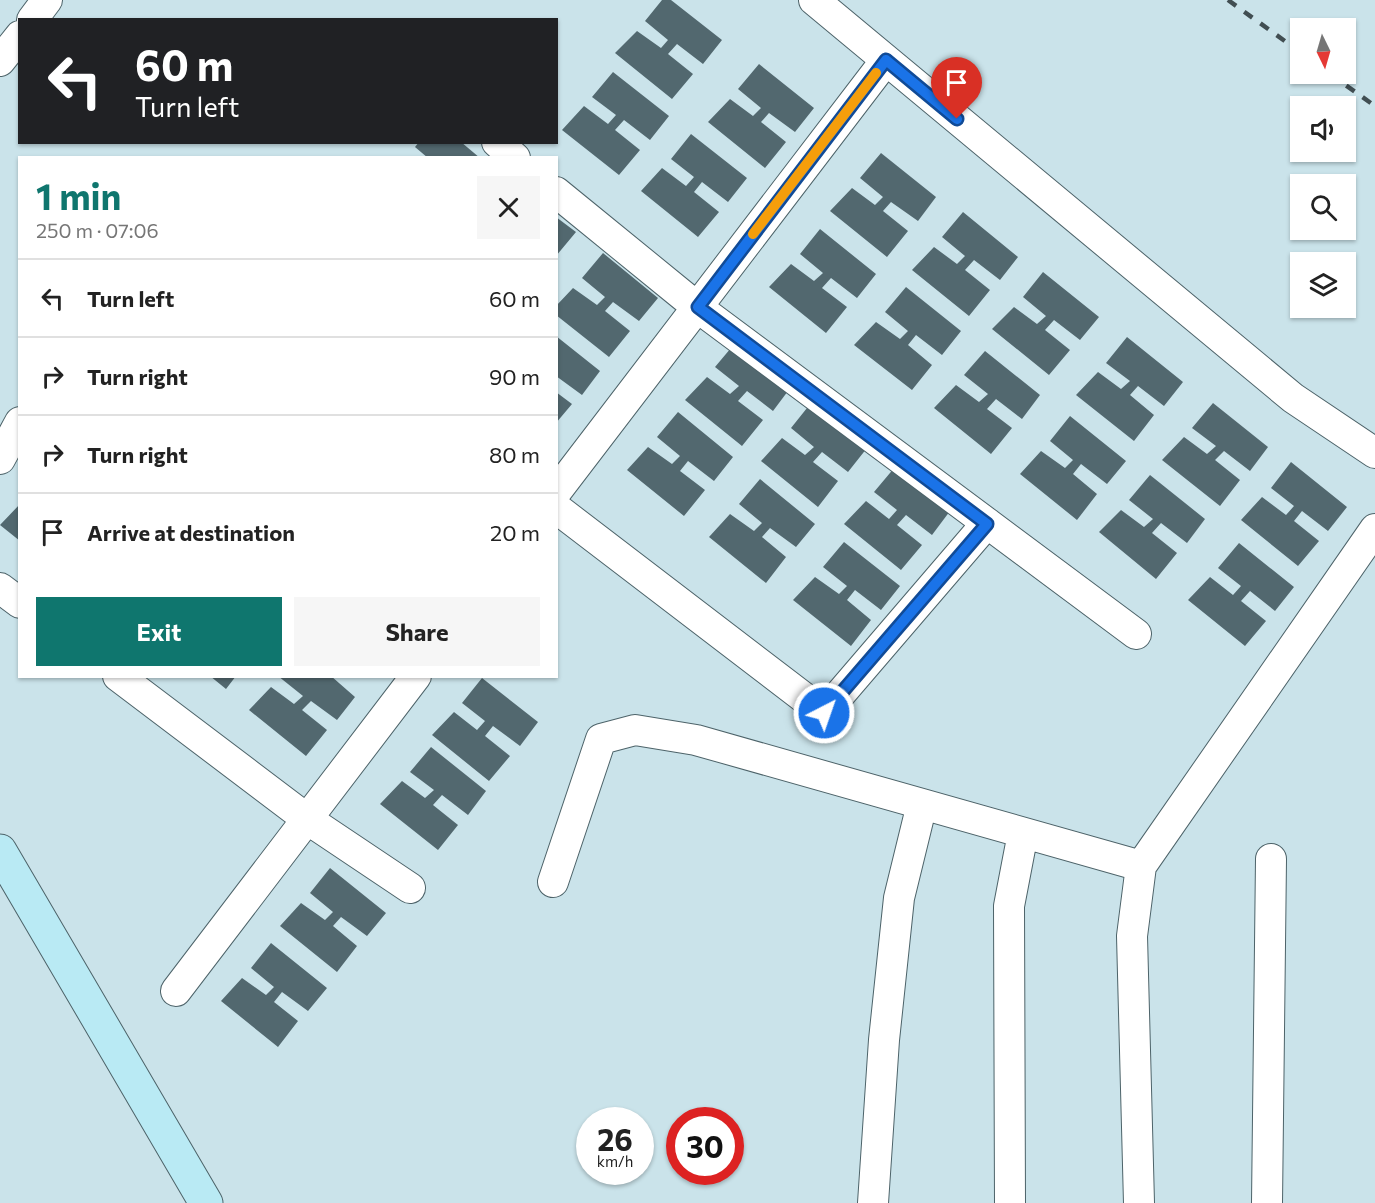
<!DOCTYPE html>
<html lang="en">
<head>
<meta charset="utf-8">
<style>
  body { margin:0; font-family:Commissioner,sans-serif; background:#f6f6f6; color:#222; height:100vh; display:flex; flex-direction:column; font-size:22px; white-space:nowrap }
  * { box-sizing:border-box; margin:0 }
  p { font-size:20px; color:#767676 }
  .icon { flex:none; width:33px; height:33px; fill:none; stroke:currentColor; stroke-width:2; stroke-linecap:round; stroke-linejoin:round }
  .map { position:relative; flex:1; overflow:hidden }
  .panel { position:absolute; left:18px; top:156px; width:540px; height:522px; display:flex; flex-direction:column; background:#fff; border-radius:0px; box-shadow:0 2px 4px #0004 }
  .panel>* { flex:none }
  .guide { position:absolute; left:18px; top:18px; width:540px; height:126px; border-radius:0px; box-shadow:0 2px 4px #0004; background:#202124; color:#fff; overflow:hidden }
  .needle { width:39px; rotate:175deg }
  .buttons { position:absolute; left:1290px; top:18px; display:grid; gap:12px }
  .buttons a { display:grid; place-items:center; width:66px; height:66px; border-radius:0px; background:#fff; box-shadow:0 2px 4px #0004; font-size:30px }
  .speed { position:absolute; left:576px; top:1107px; display:flex; gap:12px; font-size:30px; font-weight:700; text-align:center }
  .speed>* { display:grid; place-content:center; width:78px; height:78px; border-radius:50%; background:#fff; box-shadow:0 2px 4px #0004; line-height:1 }
  .speed small { font-size:15px; font-weight:400 }
  .speed .limit { border:9px solid #d22; background:#fff; color:#111 }
  .pin { position:absolute; display:grid; place-items:center; width:51px; height:51px; color:#fff; margin:-62px -26px; border-radius:50% 50% 50% 0; rotate:-45deg; box-shadow:0 0 6px #0007 }
  .pin .icon { rotate:45deg }
  .me { position:absolute; width:66px; margin:-33px; rotate:41deg; stroke-linejoin:round; filter:drop-shadow(0 0 4px #0008) }
  .turn { display:flex; align-items:center; gap:21px; height:126px; padding:0 18px; font-size:27px }
  .turn .icon { width:78px; height:78px; stroke-width:2.5 }
  .turn b { display:block; font-size:42px; line-height:51px }
  .round { display:grid; place-items:center; flex:none; width:63px; height:63px; border-radius:0px; background:#f6f6f6 }
  .summary { display:flex; align-items:center; justify-content:space-between; height:102px; padding:0 18px }
  h1 { font-size:36px; font-weight:700; line-height:45px; color:#0f766e }
  .action { display:flex; gap:12px; margin-top:auto; padding:12px 18px }
  .action a { flex:1; height:69px; border-radius:0px; background:#0f766e; color:#fff; font-size:24px; font-weight:700; line-height:69px; text-align:center }
  .action a+a { background:#f6f6f6; color:#222 }
  ul { padding:0; list-style:none }
  li { display:flex; align-items:center; gap:18px; height:78px; padding:0 18px; border-top:2px solid #e0e0e0 }
  li div { flex:1 }
  li b { display:block; font-size:22px }
  li em { font-style:normal }
  .map>svg:first-child { display:block }
  .building { fill:#52686f }
  .lines { fill:none; stroke-linecap:round; stroke-linejoin:round }
  .street-casing { stroke:#4d6369; stroke-width:32 }
  .secondary-casing { stroke:#4d6369; stroke-width:35 }
  .street { stroke:#fff; stroke-width:30 }
  .secondary { stroke:#b9eaf4; stroke-width:33 }
  .rail { stroke:#414e52; stroke-width:4.5; stroke-dasharray:10 10; stroke-linecap:butt }
  .route-casing { stroke:#114b97; stroke-width:15 }
  .route { stroke:#1a73e8; stroke-width:10 }
  .slow { stroke:#f59e0b; stroke-width:10 }
</style>
</head>
<body>
<div class="map">
<svg width="1375" height="1203" viewBox="0 0 1375 1203">
  <rect width="100%" height="100%" fill="#cae3ea"/>
  <!-- building -->
  <path class="building" d="M662,0H671L722,40L703,64L677,44L668,54L693,74L672,99L615,53L637,31L661,48L668,40L645,21Z
    M759,64L814,108L795,132L769,113L761,122L786,142L765,168L708,122L730,99L753,116L761,108L738,89Z
    M613,72L669,116L650,140L624,120L615,130L640,150L619,175L562,130L584,106L608,124L616,115L592,97Z
    M691,134L747,178L728,202L702,182L694,192L719,212L698,237L641,191L662,168L686,186L694,177L671,159Z
    M419,142H461L480,158H428L415,147Z
    M881,153L936,197L918,221L891,202L883,211L908,231L887,257L830,211L852,188L875,205L883,197L860,178Z
    M963,212L1018,257L1000,280L974,260L965,270L990,290L969,316L912,270L934,247L957,264L965,256L942,237Z
    M556,217L576,232L556,256Z
    M820,229L876,274L857,298L831,278L822,288L847,307L826,333L769,287L791,264L814,281L823,273L800,254Z
    M603,253L658,298L639,321L613,302L605,311L630,331L609,357L556,315V306L573,288L597,305L605,297L582,278Z
    M1043,272L1099,317L1080,340L1054,320L1045,330L1070,350L1049,375L992,329L1014,307L1037,324L1046,316L1023,297Z
    M906,287L961,331L942,355L916,335L908,345L932,365L912,390L854,345L876,322L900,339L908,331L885,312Z
    M556,336L600,371L582,395L556,376Z
    M1127,337L1183,382L1164,406L1138,386L1130,395L1154,415L1134,441L1076,395L1098,372L1121,389L1130,381L1106,363Z
    M736,342L791,387L773,411L747,391L738,401L763,420L742,446L685,400L707,377L730,394L739,386L715,367Z
    M985,351L1040,395L1022,419L996,399L987,409L1012,428L991,454L934,408L956,385L979,402L988,394L964,375Z
    M556,392L572,404L556,423Z
    M811,403L867,448L848,472L822,452L813,462L838,481L818,507L761,461L782,438L805,455L814,447L791,428Z
    M1213,403L1268,447L1250,471L1224,451L1215,460L1240,480L1220,506L1162,460L1184,437L1207,454L1216,446L1192,428Z
    M678,412L733,457L714,481L688,461L680,471L705,490L684,516L627,470L648,447L672,464L680,456L657,437Z
    M1070,416L1126,461L1107,484L1081,464L1073,474L1097,494L1077,520L1020,474L1041,451L1065,468L1073,460L1050,441Z
    M1291,462L1347,507L1328,531L1302,511L1294,521L1319,541L1298,566L1241,520L1262,497L1286,515L1294,506L1271,488Z
    M895,467L950,511L932,535L906,515L897,525L922,545L901,570L844,524L866,501L889,519L897,510L874,492Z
    M1150,475L1205,519L1187,543L1161,523L1152,533L1177,553L1156,579L1099,532L1121,510L1144,527L1153,519L1129,500Z
    M760,479L815,524L796,547L770,528L762,537L786,557L766,583L709,537L730,514L754,531L762,523L739,504Z
    M20,504V541L0,525Z
    M844,542L900,586L881,610L855,590L847,600L871,620L851,646L793,600L815,577L839,594L847,586L823,567Z
    M1239,543L1294,587L1275,611L1250,591L1241,601L1266,621L1245,646L1188,600L1210,577L1233,595L1241,586L1218,568Z
    M210,676H236L226,689Z
    M278,676H331L355,697L337,720L311,701L302,710L327,730L306,756L249,710L271,687L294,704L303,696Z
    M482,678L538,722L520,746L493,726L485,736L510,756L489,781L432,735L454,712L477,730L485,721L462,703Z
    M431,747L486,791L468,815L442,795L433,805L458,825L438,850L380,804L402,781L425,798L434,790L410,772Z
    M330,868L386,913L367,936L341,917L333,926L357,946L337,972L280,926L301,903L325,920L333,912L310,893Z
    M271,943L327,988L308,1011L282,992L274,1002L298,1021L278,1047L221,1001L242,978L266,995L274,987L251,968Z"/>
  <g class="lines">
    <defs>
      <path id="street" d="M814,0L1293,398L1375,453
        M32,20L47,0
        M0,61L20,36
        M497,142L515,158
        M556,192L697,307L1136,634
        M0,459L20,422
        M556,492L886,60
        M556,508L824,713L987,523
        M0,588L20,603
        M118,676L307,819L410,888
        M553,882L601,739L635,730L696,740L1141,866
        M176,991L416,676
        M873,1203L884,1040L899,898L922,804
        M1010,1203L1009,906L1023,833
        M1139,1203L1132,936L1141,866L1375,529
        M1267,1203L1271,859"/>
      <path id="secondary" d="M0,851L206,1203"/>
    </defs>
    <!-- street casing -->
    <use href="#street" class="street-casing"/>
    <!-- secondary casing -->
    <use href="#secondary" class="secondary-casing"/>
    <!-- street -->
    <use href="#street" class="street"/>
    <!-- secondary -->
    <use href="#secondary" class="secondary"/>
    <!-- rail -->
    <path class="rail" d="M1228,0L1300,52
      M1330,74L1375,106"/>
  </g>
  <g class="lines">
    <defs>
      <path id="route" d="M824,713L987,524L698,307L886,60L957,119"/>
    </defs>
    <!-- route casing -->
    <use href="#route" class="route-casing"/>
    <!-- route -->
    <use href="#route" class="route"/>
    <!-- slow -->
    <path class="slow" d="M753,234L876,73"/>
  </g>
</svg>
<div class="buttons">
<a><svg class="needle" viewBox="-14 -14 28 28"><path d="M0-13l5 13h-10z" fill="#e53935"/><path d="M0 13l5-13h-10z" fill="#767676"/></svg></a>
<a><svg class="icon" aria-label="sound" viewBox="0 0 24 24"><path d="M4 9h4l5-4v14l-5-4H4zM17 9q2 3 0 6"/></svg></a>
<a><svg class="icon" aria-label="search" viewBox="0 0 24 24"><circle cx="10" cy="10" r="6"/><path d="M15 15l6 6"/></svg></a>
<a><svg class="icon" aria-label="layers" viewBox="0 0 24 24"><path d="M12 4l9 5-9 5-9-5zM3 14l9 5 9-5"/></svg></a>
</div>
<div class="speed"><div>26<small>km/h</small></div><div class="limit">30</div></div>
<div class="pin" style="left:957px;top:119px;background:#d93025"><svg class="icon" aria-label="arrive" viewBox="0 0 24 24"><path d="M6 21V4h12l-3 4 3 4H6"/></svg></div>
<svg class="me" style="left:824px;top:713px" viewBox="-20 -20 40 40"><circle r="17" fill="#1a73e8" stroke="#fff" stroke-width="3"/><path d="M0-11L8 9 0 5-8 9z" fill="#fff"/></svg>
<div class="guide">
<div class="turn"><svg class="icon" aria-label="left" viewBox="0 0 24 24"><path d="M17 20v-9H6M10 6l-5 5 5 5"/></svg><div><b>60 m</b>Turn left</div></div>
</div>
<section class="panel">
<div class="summary"><div><h1>1 min</h1><p>250 m · 07:06</p></div><a class="round"><svg class="icon" aria-label="close" viewBox="0 0 24 24"><path d="M6 6l12 12M18 6L6 18"/></svg></a></div>
<ul>
<li><svg class="icon" aria-label="left" viewBox="0 0 24 24"><path d="M17 20v-9H6M10 6l-5 5 5 5"/></svg><div><b>Turn left</b></div><em>60 m</em></li>
<li><svg class="icon" aria-label="right" viewBox="0 0 24 24"><path d="M7 20v-9h11M14 6l5 5-5 5"/></svg><div><b>Turn right</b></div><em>90 m</em></li>
<li><svg class="icon" aria-label="right" viewBox="0 0 24 24"><path d="M7 20v-9h11M14 6l5 5-5 5"/></svg><div><b>Turn right</b></div><em>80 m</em></li>
<li><svg class="icon" aria-label="arrive" viewBox="0 0 24 24"><path d="M6 21V4h12l-3 4 3 4H6"/></svg><div><b>Arrive at destination</b></div><em>20 m</em></li>
</ul>
<div class="action"><a>Exit</a><a>Share</a></div>
</section>
</div>
</body>
</html>
